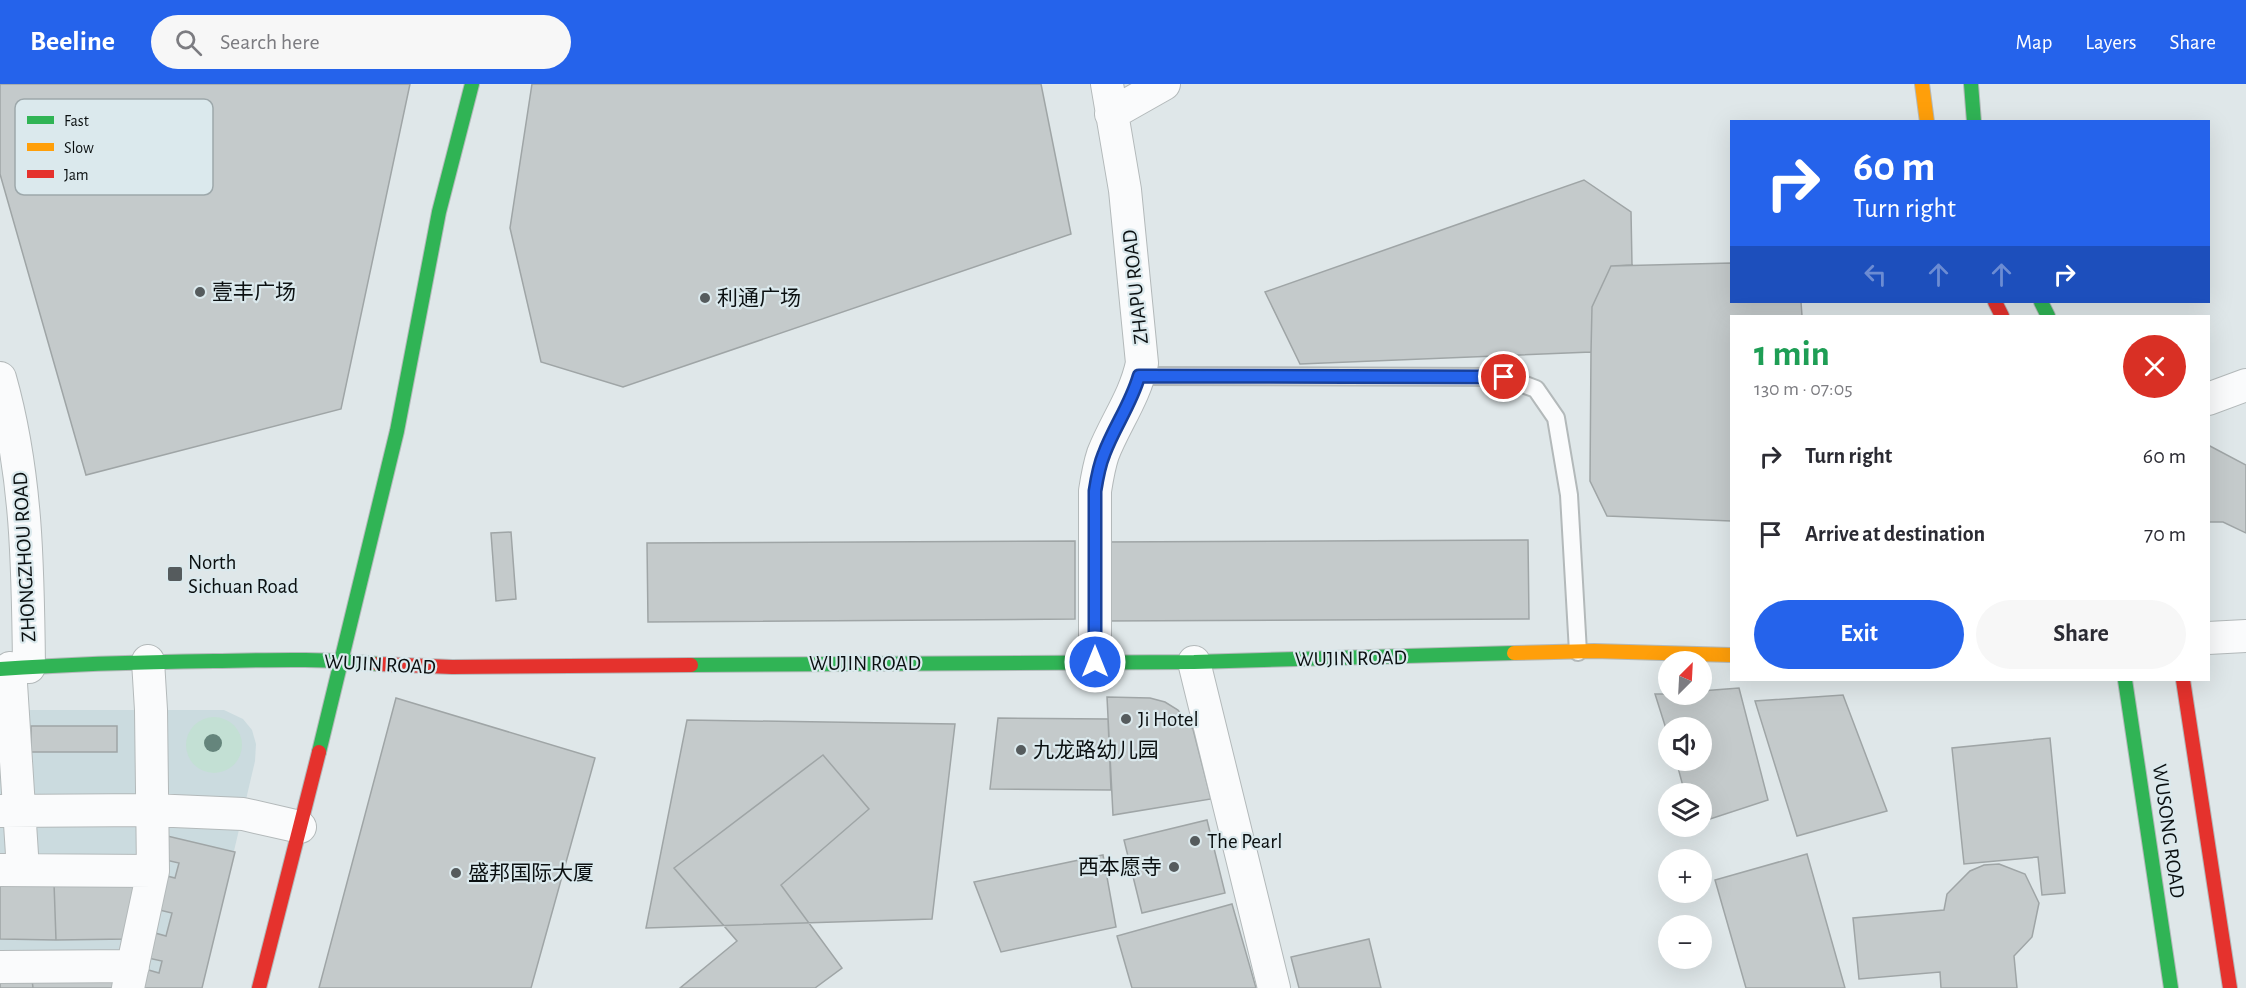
<!DOCTYPE html>
<html lang="en">
<head>
<meta charset="utf-8">
<style>
  body { margin:0; font-family:"Alegreya Sans","Noto Sans SC",sans-serif; background:#f7f7f7; color:#2b2b33; height:100vh; display:flex; flex-direction:column; font-size:22px; white-space:nowrap }
  * { box-sizing:border-box; margin:0 }
  p { font-size:20px; color:#7c7c81 }
  .icon { flex:none; width:33px; height:33px; fill:none; stroke:currentColor; stroke-width:2; stroke-linecap:round; stroke-linejoin:round }
  .map { position:relative; flex:1; overflow:hidden }
  .panel { position:absolute; left:1730px; top:231px; width:480px; height:366px; display:flex; flex-direction:column; background:#fff; border-radius:0px; box-shadow:0 6px 24px #0002 }
  .panel>* { flex:none }
  .top-card { position:absolute; left:1730px; top:36px; width:480px; height:183px; border-radius:0px; box-shadow:0 6px 24px #0002; background:#2563eb; color:#fff; overflow:hidden }
  .needle { width:39px; rotate:24deg }
  .fabs { position:absolute; left:1658px; top:567px; display:grid; gap:12px }
  .fabs a { display:grid; place-items:center; width:54px; height:54px; border-radius:50%; background:#fff; box-shadow:0 6px 24px #0002; font-size:30px }
  .pin { position:absolute; display:grid; place-items:center; width:51px; height:51px; color:#fff; margin:-26px; border:3px solid #fff; border-radius:50%; box-shadow:0 2px 6px #0007 }
  .me { position:absolute; width:66px; margin:-33px; rotate:0deg; stroke-linejoin:round; filter:drop-shadow(0 0 4px #0008) }
  .turn { display:flex; align-items:center; gap:21px; height:126px; padding:0 24px; font-size:27px }
  .turn .icon { width:78px; height:78px; stroke-width:2.5 }
  .turn b { display:block; font-size:42px; line-height:51px }
  .lanes { display:flex; align-items:center; height:57px; padding:0 24px; background:#0003; justify-content:center; gap:30px; direction:ltr }
  .lanes .off { opacity:.35 }
  .round { display:grid; place-items:center; flex:none; width:63px; height:63px; border-radius:32px; background:#f7f7f7 }
  .headline { display:flex; align-items:center; justify-content:space-between; height:102px; padding:0 24px }
  h1 { font-size:36px; font-weight:700; line-height:45px; color:#1e9e55 }
  .action { display:flex; gap:12px; margin-top:auto; padding:12px 24px }
  .action a { flex:1; height:69px; border-radius:36px; background:#2563eb; color:#fff; font-size:24px; font-weight:700; line-height:69px; text-align:center }
  .action a+a { background:#f7f7f7; color:#2b2b33 }
  ul { padding:0; list-style:none }
  li { display:flex; align-items:center; gap:18px; height:78px; padding:0 24px }
  li div { flex:1 }
  li b { display:block; font-size:22px }
  li em { font-style:normal }
  header { display:flex; align-items:center; gap:36px; box-sizing:border-box; height:84px; padding:0 30px; background:#2563eb; color:#fff }
  header strong { font-size:28px }
  nav { display:flex; gap:33px; margin-inline-start:auto; font-size:21px }
  .search { width:420px; height:54px; background:#f7f7f7; display:flex; align-items:center; gap:15px; box-sizing:border-box; padding:0 21px; border-radius:33px; color:#7c7c81; font-size:22px }
  .map>svg:first-child { display:block }
  .built { fill:#cbdbdf }
  .green { fill:#c3e0d4 }
  .building { fill:#c4cacb; stroke:#9fa5a6; stroke-width:1.5 }
  .lines { fill:none; stroke-linecap:round; stroke-linejoin:round }
  .lane-casing { stroke:#b3b9ba; stroke-width:20 }
  .street-casing { stroke:#b3b9ba; stroke-width:34 }
  .fast-casing { stroke:#b3b9ba; stroke-width:16 }
  .slow-casing { stroke:#b3b9ba; stroke-width:16 }
  .jam-casing { stroke:#b3b9ba; stroke-width:16 }
  .lane { stroke:#fafbfc; stroke-width:16 }
  .street { stroke:#fafbfc; stroke-width:32 }
  .fast { stroke:#30b455; stroke-width:14 }
  .slow { stroke:#ff9f0a; stroke-width:14 }
  .jam { stroke:#e5322d; stroke-width:14 }
  .tree { fill:#65857c }
  .route-casing { stroke:#184099; stroke-width:15 }
  .route { stroke:#2563eb; stroke-width:10 }
  .poi-dot { fill:#555b5d; stroke:#dbe9ed; stroke-width:2 }
  .labels { text-anchor:middle; stroke-width:4.5; stroke-linejoin:round; paint-order:stroke }
  .street-label { font-size:21px; fill:#0b1011; stroke:#dbe9ed }
  .poi-label { font-size:21px; fill:#0b1011; stroke:#dbe9ed; text-anchor:start }
  .key { fill:#dbe9ed; stroke:#9da8ab; stroke-width:1.5 }
  .key-label { font-size:16px; fill:#0b1011 }
</style>
</head>
<body>
<header>
<strong>Beeline</strong>
<div class="search"><svg class="icon" aria-label="search" viewBox="0 0 24 24"><circle cx="10" cy="10" r="6"/><path d="M15 15l6 6"/></svg>Search here</div>
<nav><a>Map</a><a>Layers</a><a>Share</a></nav>
</header>
<div class="map">
<svg width="2246" height="904" viewBox="0 0 2246 904">
  <rect width="100%" height="100%" fill="#dfe7e9"/>
  <!-- built -->
  <path class="built" d="M0,626H224L243,635L252,646L256,660L255,677L202,904H0Z"/>
  <!-- green -->
  <path class="green" d="M186 661a28 28 0 1 1 56 0a28 28 0 1 1-56 0Z"/>
  <!-- building -->
  <path class="building" d="M0,0H410L341,325L86,391L0,90Z
    M532,0H1041L1071,150L623,303L541,278L510,144Z
    M1584,96L1631,128L1632,181L1611,182L1592,223L1591,268L1300,280L1265,208Z
    M1731,179V218H1801L1802,232H1731V437L1607,432L1590,397L1591,268L1592,223L1611,182Z
    M2208,361L2246,381V449L2223,438H2208Z
    M511,448L516,515L496,517L491,449Z
    M1528,456L1529,535L1102,537L1101,458Z
    M1075,457V535L648,538L647,459Z
    M1739,604L1768,716L1701,738V710H1685L1676,676H1701V644H1668V651L1655,610H1701V607Z
    M1843,611L1887,727L1797,752L1755,617Z
    M1107,613L1150,614L1165,618L1178,626L1193,645L1211,715L1113,731Z
    M396,614L595,674L531,904H319Z
    M998,634L1108,635L1111,706L990,705Z
    M687,636L955,640L932,835L646,844Z
    M31,642H117V668H31Z
    M2050,654L2065,809L2042,811L2038,773L1964,780L1952,664Z
    M823,671L869,725L781,801L842,884L815,904H680L737,857L674,784Z
    M1207,736L1225,809L1142,829L1124,756Z
    M163,751L235,768L202,904H140L145,885L159,889L162,877L148,874L155,849L166,852L172,829L151,824L159,790L175,794L179,779L157,774Z
    M1807,770L1845,904H1746L1715,796Z
    M1103,771L1116,843L1001,868L974,798Z
    M1999,780L2025,790L2039,819L2032,853L2014,872L2017,904H1941L1940,888L1859,895L1853,834L1944,826L1947,810L1970,787L1984,781Z
    M54,799L56,856L0,855V800Z
    M54,799H138L128,855L56,856Z
    M1232,820L1256,904H1132L1117,852Z
    M1369,855L1381,904H1299L1291,873Z
    M0,895H32L33,904H0Z
    M32,895L120,898L119,904H33Z"/>
  <g class="lines">
    <defs>
      <path id="lane" d="M1139,292L1504,293L1536,305L1556,334L1569,411L1578,568"/>
      <path id="street" d="M1111,30L1164,0
        M0,294C27,389 28,485 29,583
        M2208,315L2246,301
        M2208,554L2246,552
        M1095,578V407C1097,394 1099,382 1103,370C1115,339 1135,313 1142,279L1125,106L1107,0
        M1194,578L1274,904
        M10,584L23,786
        M0,727L151,726L243,730L300,743
        M0,786L153,787
        M0,883L133,882
        M128,904L153,787L151,626L148,577"/>
      <path id="fast" d="M1971,0L1974,38
        M2041,218L2048,232
        M691,581L1194,578L1514,569
        M0,585C71,580 142,578 214,577C269,576 323,574 378,580
        M2125,596L2171,904
        M319,668L397,347L439,128L472,0"/>
      <path id="slow" d="M1922,0L1927,38
        M1514,569L1594,567L1731,571"/>
      <path id="jam" d="M1995,218L2002,232
        M378,580L452,583L691,581
        M2183,596L2230,904
        M259,904L319,668"/>
    </defs>
    <!-- lane casing -->
    <use href="#lane" class="lane-casing"/>
    <!-- street casing -->
    <use href="#street" class="street-casing"/>
    <!-- fast casing -->
    <use href="#fast" class="fast-casing"/>
    <!-- slow casing -->
    <use href="#slow" class="slow-casing"/>
    <!-- jam casing -->
    <use href="#jam" class="jam-casing"/>
    <!-- lane -->
    <use href="#lane" class="lane"/>
    <!-- street -->
    <use href="#street" class="street"/>
    <!-- fast -->
    <use href="#fast" class="fast"/>
    <!-- slow -->
    <use href="#slow" class="slow"/>
    <!-- jam -->
    <use href="#jam" class="jam"/>
  </g>
  <!-- trees -->
  <circle class="tree" cx="213" cy="659" r="9"/>
  <g class="lines">
    <defs>
      <path id="route" d="M1095,578V407C1097,394 1099,382 1104,370C1114,343 1131,320 1139,292L1504,293"/>
    </defs>
    <!-- route casing -->
    <use href="#route" class="route-casing"/>
    <!-- route -->
    <use href="#route" class="route"/>
  </g>
  <!-- markers -->
  <g class="poi-dot">
    <circle cx="200" cy="208" r="6"/>
    <circle cx="705" cy="214" r="6"/>
    <rect x="167" y="482" width="16" height="16" rx="3"/>
    <circle cx="1126" cy="635" r="6"/>
    <circle cx="1021" cy="666" r="6"/>
    <circle cx="1195" cy="757" r="6"/>
    <circle cx="1174" cy="783" r="6"/>
    <circle cx="456" cy="789" r="6"/>
  </g>
  <g class="labels">
    <!-- street labels -->
    <g class="street-label">
      <text transform="translate(1135 203) rotate(-96)" y="7">ZHAPU ROAD</text>
      <text transform="translate(24 473) rotate(-93)" y="7">ZHONGZHOU ROAD</text>
      <text transform="translate(1351 574) rotate(-1)" y="7">WUJIN ROAD</text>
      <text x="865" y="586">WUJIN ROAD</text>
      <text transform="translate(380 580) rotate(3)" y="7">WUJIN ROAD</text>
      <text transform="translate(2169 747) rotate(82)" y="7">WUSONG ROAD</text>
    </g>
    <!-- poi labels -->
    <g class="poi-label">
      <text x="212" y="215">壹丰广场</text>
      <text x="717" y="221">利通广场</text>
      <text x="188" y="485">North<tspan x="188" dy="24">Sichuan Road</tspan></text>
      <text x="1138" y="642">Ji Hotel</text>
      <text x="1033" y="673">九龙路幼儿园</text>
      <text x="1207" y="764">The Pearl</text>
      <text x="1162" y="790" text-anchor="end">西本愿寺</text>
      <text x="468" y="796">盛邦国际大厦</text>
    </g>
  </g>
  <!-- legend -->
  <rect x="15" y="15" width="198" height="96" rx="9" class="key"/>
  <rect x="27" y="32" width="27" height="8" fill="#30b455"/>
  <rect x="27" y="59" width="27" height="8" fill="#ff9f0a"/>
  <rect x="27" y="86" width="27" height="8" fill="#e5322d"/>
  <g class="key-label">
    <text x="64" y="42">Fast</text>
    <text x="64" y="69">Slow</text>
    <text x="64" y="96">Jam</text>
  </g>
</svg>
<div class="fabs">
<a><svg class="needle" viewBox="-14 -14 28 28"><path d="M0-13l5 13h-10z" fill="#e53935"/><path d="M0 13l5-13h-10z" fill="#7c7c81"/></svg></a>
<a><svg class="icon" aria-label="sound" viewBox="0 0 24 24"><path d="M4 9h4l5-4v14l-5-4H4zM17 9q2 3 0 6"/></svg></a>
<a><svg class="icon" aria-label="layers" viewBox="0 0 24 24"><path d="M12 4l9 5-9 5-9-5zM3 14l9 5 9-5"/></svg></a>
<a>+</a>
<a>−</a>
</div>
<div class="pin" style="left:1504px;top:293px;background:#d93025"><svg class="icon" aria-label="arrive" viewBox="0 0 24 24"><path d="M6 21V4h12l-3 4 3 4H6"/></svg></div>
<svg class="me" style="left:1095px;top:578px" viewBox="-20 -20 40 40"><circle r="17" fill="#2563eb" stroke="#fff" stroke-width="3"/><path d="M0-11L8 9 0 5-8 9z" fill="#fff"/></svg>
<div class="top-card">
<div class="turn"><svg class="icon" aria-label="right" viewBox="0 0 24 24"><path d="M7 20v-9h11M14 6l5 5-5 5"/></svg><div><b>60 m</b>Turn right</div></div>
<div class="lanes"><svg class="icon off" aria-label="left" viewBox="0 0 24 24"><path d="M17 20v-9H6M10 6l-5 5 5 5"/></svg><svg class="icon off" aria-label="ahead" viewBox="0 0 24 24"><path d="M12 20V5M6 11l6-6 6 6"/></svg><svg class="icon off" aria-label="ahead" viewBox="0 0 24 24"><path d="M12 20V5M6 11l6-6 6 6"/></svg><svg class="icon" aria-label="right" viewBox="0 0 24 24"><path d="M7 20v-9h11M14 6l5 5-5 5"/></svg></div>
</div>
<section class="panel">
<div class="headline"><div><h1>1 min</h1><p>130 m · 07:05</p></div><a class="round" style="background:#d93025;color:#fff"><svg class="icon" aria-label="close" viewBox="0 0 24 24"><path d="M6 6l12 12M18 6L6 18"/></svg></a></div>
<ul>
<li><svg class="icon" aria-label="right" viewBox="0 0 24 24"><path d="M7 20v-9h11M14 6l5 5-5 5"/></svg><div><b>Turn right</b></div><em>60 m</em></li>
<li><svg class="icon" aria-label="arrive" viewBox="0 0 24 24"><path d="M6 21V4h12l-3 4 3 4H6"/></svg><div><b>Arrive at destination</b></div><em>70 m</em></li>
</ul>
<div class="action"><a>Exit</a><a>Share</a></div>
</section>
</div>
</body>
</html>
